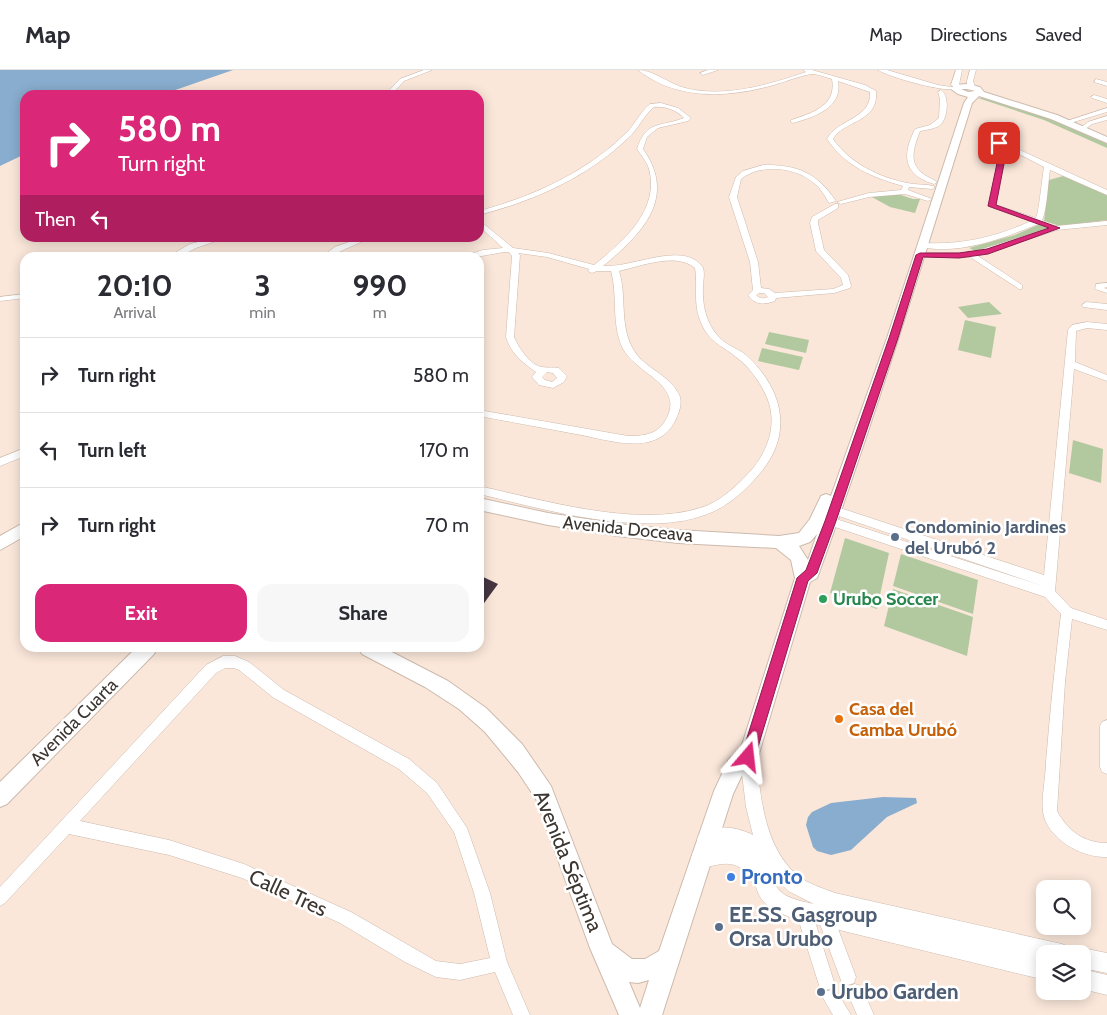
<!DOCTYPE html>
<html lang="en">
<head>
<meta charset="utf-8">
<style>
  body { margin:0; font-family:Cabin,sans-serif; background:#f7f7f7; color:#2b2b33; height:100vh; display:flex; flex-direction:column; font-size:19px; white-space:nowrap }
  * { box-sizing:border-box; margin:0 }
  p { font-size:16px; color:#7c7c81 }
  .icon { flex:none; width:28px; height:28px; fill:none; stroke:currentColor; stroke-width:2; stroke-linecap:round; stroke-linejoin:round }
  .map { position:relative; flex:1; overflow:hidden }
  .panel { position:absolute; left:20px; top:182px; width:464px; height:400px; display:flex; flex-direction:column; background:#fff; border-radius:15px; box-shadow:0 2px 12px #0003 }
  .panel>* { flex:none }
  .top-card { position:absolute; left:20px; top:20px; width:464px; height:152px; border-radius:15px; box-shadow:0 2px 12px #0003; background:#db2777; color:#fff; overflow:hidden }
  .fabs { position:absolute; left:1036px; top:810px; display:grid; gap:10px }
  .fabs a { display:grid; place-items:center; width:55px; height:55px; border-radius:10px; background:#fff; box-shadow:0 2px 12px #0003; font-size:25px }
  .pin { position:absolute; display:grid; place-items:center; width:42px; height:42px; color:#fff; margin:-21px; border-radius:10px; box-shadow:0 2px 8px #0006 }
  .me { position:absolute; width:55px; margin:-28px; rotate:17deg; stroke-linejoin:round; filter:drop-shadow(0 0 4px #0008) }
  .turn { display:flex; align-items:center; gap:18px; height:105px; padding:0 15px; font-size:22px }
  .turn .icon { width:65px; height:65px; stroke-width:2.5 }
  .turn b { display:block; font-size:35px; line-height:42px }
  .then { display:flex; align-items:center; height:48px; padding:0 15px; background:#0003; gap:10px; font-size:19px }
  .eta { display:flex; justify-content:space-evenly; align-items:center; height:85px; text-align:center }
  .eta b { font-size:30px; font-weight:800; line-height:35px }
  .action { display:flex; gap:10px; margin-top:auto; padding:10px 15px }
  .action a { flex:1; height:58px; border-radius:15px; background:#db2777; color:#fff; font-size:20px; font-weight:800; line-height:58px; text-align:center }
  .action a+a { background:#f7f7f7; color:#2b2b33 }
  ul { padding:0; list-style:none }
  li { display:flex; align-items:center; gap:15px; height:75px; padding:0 15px; border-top:1px solid #e1e1e2 }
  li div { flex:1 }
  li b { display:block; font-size:19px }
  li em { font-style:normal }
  header { display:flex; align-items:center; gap:30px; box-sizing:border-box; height:70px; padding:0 25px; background:#fff; border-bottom:1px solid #e1e1e2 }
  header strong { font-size:24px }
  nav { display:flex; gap:28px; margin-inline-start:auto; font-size:18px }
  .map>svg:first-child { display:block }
  .green { fill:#b2c99f }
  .water { fill:#89adce }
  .building { fill:#453641 }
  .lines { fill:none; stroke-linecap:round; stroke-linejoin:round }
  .minor-casing { stroke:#ccbaad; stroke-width:1 }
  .tertiary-casing { stroke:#ccbaad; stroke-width:1 }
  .secondary-casing { stroke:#ccbaad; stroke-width:2 }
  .minor { fill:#fff; fill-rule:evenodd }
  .tertiary { fill:#fff; fill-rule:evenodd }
  .secondary { fill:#fff; fill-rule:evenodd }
  .route { fill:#db2777; stroke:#8e194d }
  .service-dot { fill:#5c6f8a; stroke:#fff; stroke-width:2 }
  .leisure-dot { fill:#2e9e5b; stroke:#fff; stroke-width:2 }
  .food-dot { fill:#e8710a; stroke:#fff; stroke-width:2 }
  .shop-dot { fill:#3f7fe0; stroke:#fff; stroke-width:2 }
  .labels { text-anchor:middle; stroke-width:5; stroke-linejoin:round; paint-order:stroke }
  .service-label { font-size:18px; font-weight:bold; fill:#4e5e75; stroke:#fff; text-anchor:start }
  .street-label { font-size:18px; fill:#3c3530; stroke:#fff }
  .leisure-label { font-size:18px; font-weight:bold; fill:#27864d; stroke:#fff; text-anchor:start }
  .food-label { font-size:18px; font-weight:bold; fill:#c56008; stroke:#fff; text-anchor:start }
  .near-street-label { font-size:21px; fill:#3c3530; stroke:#fff }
  .near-shop-label { font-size:21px; font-weight:bold; fill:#366cbe; stroke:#fff; text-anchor:start }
  .near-service-label { font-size:21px; font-weight:bold; fill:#4e5e75; stroke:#fff; text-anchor:start }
</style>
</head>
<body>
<header>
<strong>Map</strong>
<nav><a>Map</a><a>Directions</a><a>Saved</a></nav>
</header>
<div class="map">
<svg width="1107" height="945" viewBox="0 0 1107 945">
  <rect width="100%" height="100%" fill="#fae7da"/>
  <!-- green -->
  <path class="green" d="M978,28H986L1048,47L1107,72V78L1044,50Z
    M1063,106L1107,125V150L1060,156L1044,151L1049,110Z
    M898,124L913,129H920L915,143L890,137L870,126Z
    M1040,154L1048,158L981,180H973L969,178L1015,165Z
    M989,232L1002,244L968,248L958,237Z
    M965,250L996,257L991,288L958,280Z
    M769,262L809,270L806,283L765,274Z
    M762,278L803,287L799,300L758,291Z
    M1073,370L1103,379L1101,413L1069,403Z
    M845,468L889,483L877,539L830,523Z
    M901,484L978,510L973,544L893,516Z
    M893,519L973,547L967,586L884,556Z"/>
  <!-- water -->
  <path class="water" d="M0,0H233L161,25H25V84L0,96Z
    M883,727L916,728L917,733L887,747L851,780L831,785L817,781L813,777L806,755L808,747L812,742L831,733Z"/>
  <!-- building -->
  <path class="building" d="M479,505L498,514L479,540Z"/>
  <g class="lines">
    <defs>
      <path id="minor" d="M424,0H432L404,11L391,25H385L400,9Z
        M638,0C654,0 669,14 685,18C725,28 768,15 806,2L803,0H812L865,15L876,21C879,53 843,50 833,69C850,93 878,107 907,113C916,115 925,114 934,116V118L932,119L909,117L908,120L932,129L928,131L905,124L869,127L841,134L837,132L869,123L901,120L903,116C872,107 846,97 827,69C837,49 872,49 870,22L838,11C843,38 814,47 793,53L791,52V50C812,43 837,36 832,9C826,7 820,5 814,4C807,3 779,14 770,16C726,28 676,30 638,0Z
        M708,0H718L703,5L700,3Z
        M878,0H887L938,15L958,18C947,24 889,7 878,0Z
        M1096,9L1107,12V16L1094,12Z
        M941,20C950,26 948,50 939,56C933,59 926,60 920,61C910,87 909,99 936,111L937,112L934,114C903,105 902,85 915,59L930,55L939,48L940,29L938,22Z
        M1094,25L1107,29V33L1092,28L1091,27Z
        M661,33L678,38L691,48L688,51L658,58L647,67L643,79C678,128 641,165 603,196C629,198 672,176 695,190C698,192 702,195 703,198C705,204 703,211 703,217C702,234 706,253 718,266C725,275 737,278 746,285C782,318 794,362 761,402C746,420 728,437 705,445C642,468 543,439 479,424V416C543,430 636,458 700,438C721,432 740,413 754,397C768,379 776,356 769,333C763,316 751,298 736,287C720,274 708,272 700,250C693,233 698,216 695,198C676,182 641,196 619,201C627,226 619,254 633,279C644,299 672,305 680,327C682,335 679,342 676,349C670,362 661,369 648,372C625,377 599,368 576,364C544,358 511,352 479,346V340L628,366C642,366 657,365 665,351C687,315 636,305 622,277C611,252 618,226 611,201H597L592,203L588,201L589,199L547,187L518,183L520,185L514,267C518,277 531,296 542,297C548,298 553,297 559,298L567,306L564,312L553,318L539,315L532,307L536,302C522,292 511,284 506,267L512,186L509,182H504L471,188H457L483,180L503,178L479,156V150L513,178L548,183L594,195C623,172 660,140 649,99C647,92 641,85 637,79C646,50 661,57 684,48C676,40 666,36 654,37C643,46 638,60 627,69C586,108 533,131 479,145V141C531,127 583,104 623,66C634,57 639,43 650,34ZM547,302L553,303L557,308L552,312L545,310L542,307Z
        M1107,38V42L1067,54L1064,52Z
        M1107,46V50L1092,54L1084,60L1079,59L1088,52Z
        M1011,76L1107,120V125L1050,100C1048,112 1047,141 1042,150L1045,152L1044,154H1038C1002,169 960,185 920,177V173H923C962,175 996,167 1031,151L988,136L1001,78L1004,76L1007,78L996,135L1036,148C1039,142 1042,108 1044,97L1009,79V77Z
        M763,95C798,95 816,102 836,131L829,133C825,126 821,119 815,114C797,97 761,93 741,109L737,127L758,192L761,218L769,219L775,223L833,219L843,215L841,208L816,181L810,153L812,147L835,134H838V138L818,150V153L824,180L848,205L851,216L850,218L834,223L776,228L775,231C764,235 755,235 748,225L753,220L750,192L729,127L736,107L743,101ZM759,223H764L768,227C764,229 760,229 756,225Z
        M1107,151V155L1057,160L978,186L1022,215V219H1019L970,187H920L916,185L920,183H965L969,181L973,182L1056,156Z
        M214,168H225L196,178L177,188H166L190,174Z
        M360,168H370L341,181L330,188H320L335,177Z
        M1107,213V217L1104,218L1107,219V223L1095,219L1096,214Z
        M25,224V228L0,231V227Z
        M1086,232L1107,234V240L1083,237L1082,235Z
        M1087,252L1107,254V260L1087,258L1076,261L1075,292L1107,305V311L1074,299L1055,521L1071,538L1107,550V560L1072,549L1065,612L1057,741C1068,761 1084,773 1107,773V787C1082,788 1047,769 1043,742C1041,730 1046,705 1046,692C1050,643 1055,593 1061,544L1045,527L826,454L825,451L830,447L1043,516L830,443L829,440L834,436L1044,505L1068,260L1072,255Z
        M25,378V386L0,396V388Z
        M223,586H235L249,592L284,620L409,689L437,713L467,758L490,823L507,892L530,945H513L495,902L460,910L436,907L405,892L340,853L242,808L169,785L69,764L5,833L0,836V817L206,595ZM225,598H234L239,600L274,628L399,699L427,723L454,762L474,823L490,888L460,894L436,891L351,842L244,794L169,770L80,751L216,603Z
        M1107,650V704L1102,702L1100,697V656L1102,652Z
        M804,834L810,836L812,842L834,912L832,918L826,920L820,918L818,912L796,842L798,836Z
        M825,838L831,840L856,907L854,913L848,915L842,913L817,846L819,840Z
        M855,914L861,916L874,945H857L847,922L849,916Z
        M831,920L837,922L851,945H833L823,928L825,922Z"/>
      <path id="tertiary" d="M956,0H962L959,15L961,17L957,19L951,15Z
        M970,0H976L973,11L975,16L971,18L967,16V11Z
        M748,679L754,681L756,687C761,728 764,776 797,805C808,814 822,818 835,823L1062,874L1069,877L1072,884H1045V910L794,849C783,844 771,840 763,831C752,817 760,808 739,797C724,788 708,801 693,796L691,789L693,782L706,778L700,775L697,769L700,763C718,755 735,756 753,765L746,737L740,687L742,681ZM773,806L788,821L814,834C797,830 775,827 773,806Z
        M1082,878L1107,883V903L1082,898V884H1074L1075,881Z
        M1082,899L1107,905V925L1082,919Z"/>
      <path id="secondary" d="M967,14L980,17L984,22L1057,45L1107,67V73L1051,49L979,26L972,33C923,191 875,348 819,503L817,508L810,512L758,687L755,694L743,703L733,724L662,945H619L590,878L536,729L518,702L485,662L459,639L425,617L362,584L359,578H384L448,611L486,638L522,674L551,716L612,874L632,889H645L659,881L714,721L729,689L740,681L795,508L791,490L776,478L678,473L618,466L548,455L479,440V428L548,443L618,454L678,460L779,466L799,463L810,449L821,426L826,424L831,426L887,268L964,33L968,27L958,24L951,19L954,15ZM961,19H967L975,21L968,22ZM817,464L808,490L799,476L810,472ZM649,910L640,938L629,912L638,913Z
        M25,452V466L0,480V466Z
        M136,578H157L154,584L7,734L0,737V712Z"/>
    </defs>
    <!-- minor casing -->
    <use href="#minor" class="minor-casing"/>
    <!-- tertiary casing -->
    <use href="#tertiary" class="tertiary-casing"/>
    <!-- secondary casing -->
    <use href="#secondary" class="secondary-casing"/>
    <!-- minor -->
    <use href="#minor" class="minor"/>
    <!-- tertiary -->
    <use href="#tertiary" class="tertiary"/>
    <!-- secondary -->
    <use href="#secondary" class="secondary"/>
  </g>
  <!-- route -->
  <path class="route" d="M997,71H1002V75L1007,78L996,135L1060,158L988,184L959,188L923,187L898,268L836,451L817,503L808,511L755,687L753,692L748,694L743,692L741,687L797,508L806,500L825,451L889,268L916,185L920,183H959L987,179L1049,158L988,136L1000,79L995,76Z"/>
  <!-- markers -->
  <g class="service-dot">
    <circle cx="895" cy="467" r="5"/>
    <circle cx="719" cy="857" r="5"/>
    <circle cx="821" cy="922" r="5"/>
  </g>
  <circle class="leisure-dot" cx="823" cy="529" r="5"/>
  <circle class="food-dot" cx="839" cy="649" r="5"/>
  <circle class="shop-dot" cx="731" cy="807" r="5"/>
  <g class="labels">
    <!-- service labels -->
    <g class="service-label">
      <text x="905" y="463">Condominio Jardines<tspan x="905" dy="21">del Urubó 2</tspan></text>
    </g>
    <!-- street labels -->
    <g class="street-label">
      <text transform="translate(628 459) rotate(6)" y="6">Avenida Doceava</text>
      <text transform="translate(74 652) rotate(-45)" y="6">Avenida Cuarta</text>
    </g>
    <!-- leisure labels -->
    <g class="leisure-label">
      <text x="833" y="535">Urubo Soccer</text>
    </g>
    <!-- food labels -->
    <g class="food-label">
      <text x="849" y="645">Casa del<tspan x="849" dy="21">Camba Urubó</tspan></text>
    </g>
    <!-- near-street labels -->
    <g class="near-street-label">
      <text transform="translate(568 791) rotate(68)" y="7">Avenida Séptima</text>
      <text transform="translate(288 823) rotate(25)" y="7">Calle Tres</text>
    </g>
    <!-- near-shop labels -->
    <g class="near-shop-label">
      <text x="741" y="814">Pronto</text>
    </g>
    <!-- near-service labels -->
    <g class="near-service-label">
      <text x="729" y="852">EE.SS. Gasgroup<tspan x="729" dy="24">Orsa Urubo</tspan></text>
      <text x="831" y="929">Urubo Garden</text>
    </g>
  </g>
</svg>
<div class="fabs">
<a><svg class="icon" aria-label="search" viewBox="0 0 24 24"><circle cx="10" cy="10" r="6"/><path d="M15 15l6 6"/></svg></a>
<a><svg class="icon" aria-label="layers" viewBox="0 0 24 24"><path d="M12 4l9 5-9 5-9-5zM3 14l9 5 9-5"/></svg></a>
</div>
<div class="pin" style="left:999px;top:73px;background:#d93025"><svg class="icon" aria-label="arrive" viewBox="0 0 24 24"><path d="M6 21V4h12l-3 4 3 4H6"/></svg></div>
<svg class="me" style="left:748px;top:687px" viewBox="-20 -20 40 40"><path d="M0-17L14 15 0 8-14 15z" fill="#db2777" stroke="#fff" stroke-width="4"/></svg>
<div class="top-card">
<div class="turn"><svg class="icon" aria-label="right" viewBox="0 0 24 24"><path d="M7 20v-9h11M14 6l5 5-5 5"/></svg><div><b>580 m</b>Turn right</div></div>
<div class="then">Then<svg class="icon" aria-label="left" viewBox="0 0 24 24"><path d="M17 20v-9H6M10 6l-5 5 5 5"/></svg></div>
</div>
<section class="panel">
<div class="eta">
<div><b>20:10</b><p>Arrival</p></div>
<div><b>3</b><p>min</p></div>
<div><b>990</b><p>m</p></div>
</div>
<ul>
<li><svg class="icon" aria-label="right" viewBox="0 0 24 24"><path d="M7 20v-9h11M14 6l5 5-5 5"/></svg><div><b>Turn right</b></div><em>580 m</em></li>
<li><svg class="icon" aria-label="left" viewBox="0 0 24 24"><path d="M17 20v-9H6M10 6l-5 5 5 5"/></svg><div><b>Turn left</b></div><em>170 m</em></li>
<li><svg class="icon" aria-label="right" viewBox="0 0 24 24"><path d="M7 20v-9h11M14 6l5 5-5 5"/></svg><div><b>Turn right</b></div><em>70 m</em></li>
</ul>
<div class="action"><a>Exit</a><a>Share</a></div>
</section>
</div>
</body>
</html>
